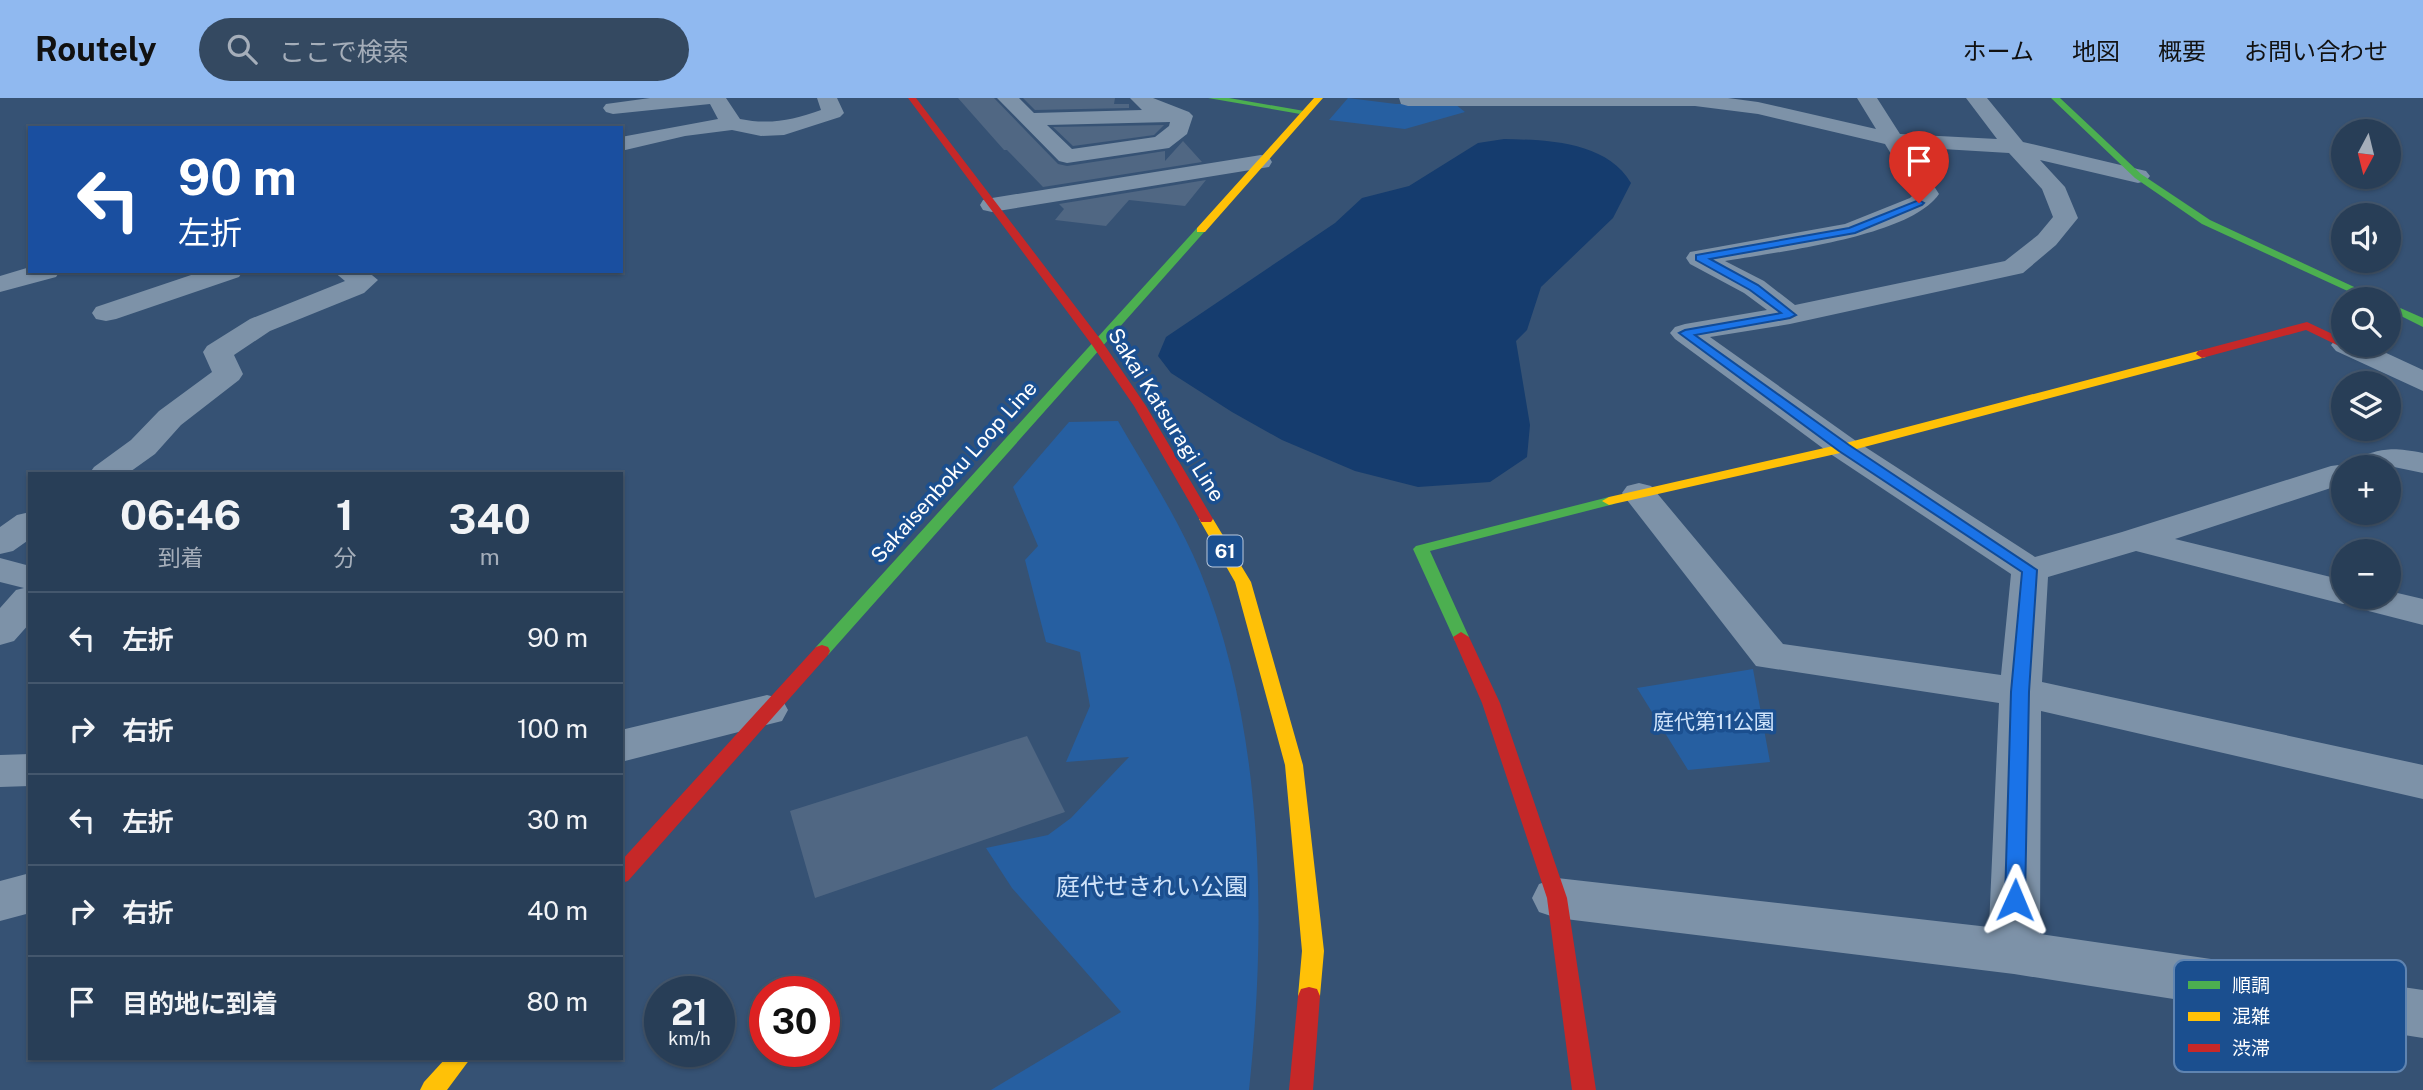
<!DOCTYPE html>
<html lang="ja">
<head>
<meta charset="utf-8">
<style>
  body { margin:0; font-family:"Public Sans","Noto Sans JP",sans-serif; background:#344961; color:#f1f3f6; height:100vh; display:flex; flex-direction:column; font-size:26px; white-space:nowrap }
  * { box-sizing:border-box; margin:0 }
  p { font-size:23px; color:#a5aeba }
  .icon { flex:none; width:38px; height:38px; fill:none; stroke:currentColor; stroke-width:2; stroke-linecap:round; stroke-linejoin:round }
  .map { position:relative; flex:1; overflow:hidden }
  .drawer { position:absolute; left:28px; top:374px; width:595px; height:588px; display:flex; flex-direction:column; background:#283e57; border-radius:0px; box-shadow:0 2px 5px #0004,0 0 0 2px #44576d }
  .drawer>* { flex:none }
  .banner { position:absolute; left:28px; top:28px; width:595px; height:147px; border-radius:0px; box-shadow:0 2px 5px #0004,0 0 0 2px #44576d; background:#1a4fa0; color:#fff; overflow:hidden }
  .needle { width:46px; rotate:187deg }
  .controls { position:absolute; left:2331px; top:21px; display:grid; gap:14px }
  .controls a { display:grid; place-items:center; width:70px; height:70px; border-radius:50%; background:#283e57; box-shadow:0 2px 5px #0004,0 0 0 2px #44576d; font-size:35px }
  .speed { position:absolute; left:644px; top:878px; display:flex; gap:14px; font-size:35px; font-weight:700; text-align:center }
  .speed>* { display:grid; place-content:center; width:91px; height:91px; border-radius:50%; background:#283e57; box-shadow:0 2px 5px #0004,0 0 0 2px #44576d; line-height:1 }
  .speed small { font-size:18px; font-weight:400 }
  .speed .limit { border:10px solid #d22; background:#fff; color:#111 }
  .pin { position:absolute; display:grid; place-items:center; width:60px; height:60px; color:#fff; margin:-72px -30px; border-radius:50% 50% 50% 0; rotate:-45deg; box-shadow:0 0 7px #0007 }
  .pin .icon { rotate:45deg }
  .me { position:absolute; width:77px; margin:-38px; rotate:1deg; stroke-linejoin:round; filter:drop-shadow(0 0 5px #0008) }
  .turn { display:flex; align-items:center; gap:24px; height:147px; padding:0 35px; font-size:32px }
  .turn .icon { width:91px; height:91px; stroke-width:2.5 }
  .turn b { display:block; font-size:49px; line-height:60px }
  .eta { display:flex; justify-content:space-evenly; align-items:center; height:119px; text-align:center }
  .eta b { font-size:42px; font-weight:700; line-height:49px }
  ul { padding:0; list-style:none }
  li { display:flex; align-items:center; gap:21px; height:91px; padding:0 35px; border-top:2px solid #44576d }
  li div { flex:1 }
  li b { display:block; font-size:26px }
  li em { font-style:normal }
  header { display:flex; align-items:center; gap:42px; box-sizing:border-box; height:98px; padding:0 35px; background:#90b9f0; color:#111 }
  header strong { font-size:33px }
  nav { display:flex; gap:38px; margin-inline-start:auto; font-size:24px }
  .search { width:490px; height:63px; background:#344961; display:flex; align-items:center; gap:18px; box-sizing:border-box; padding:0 24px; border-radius:38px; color:#a5aeba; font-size:26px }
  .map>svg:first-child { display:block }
  .green { fill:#265fa1 }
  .water { fill:#153c6e }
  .building { fill:#506783 }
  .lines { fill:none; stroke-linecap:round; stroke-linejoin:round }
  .street { fill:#7d92a8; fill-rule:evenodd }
  .fast { fill:#4caf50; fill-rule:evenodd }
  .slow { fill:#ffc107; fill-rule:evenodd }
  .jam { fill:#c62828; fill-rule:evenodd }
  .route { fill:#1a73e8; stroke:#114b97; stroke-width:2 }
  .labels { text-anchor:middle; stroke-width:7; stroke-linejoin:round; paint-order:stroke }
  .shield { fill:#1b4f8f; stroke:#bbcadd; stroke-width:2 }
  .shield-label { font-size:19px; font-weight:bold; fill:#fff }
  .street-label { font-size:21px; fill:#fff; stroke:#1b4f8f }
  .park-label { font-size:21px; fill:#cfe3fa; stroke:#1b4f8f }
  .near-park-label { font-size:24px; fill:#cfe3fa; stroke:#1b4f8f }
  .key { fill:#1b4f8f; stroke:#5f84b1; stroke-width:2 }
  .key-label { font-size:19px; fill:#fff }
</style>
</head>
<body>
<header>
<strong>Routely</strong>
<div class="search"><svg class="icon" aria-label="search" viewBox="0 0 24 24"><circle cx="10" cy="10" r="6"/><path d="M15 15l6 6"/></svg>ここで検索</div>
<nav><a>ホーム</a><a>地図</a><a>概要</a><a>お問い合わせ</a></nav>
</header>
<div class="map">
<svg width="2423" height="992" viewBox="0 0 2423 992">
  <rect width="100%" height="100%" fill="#365274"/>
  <!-- green -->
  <path class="green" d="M1348,0L1396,6H1455L1465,14L1405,31L1329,22Z
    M1118,323C1147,373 1178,420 1200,473C1264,630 1267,825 1249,992H991L1121,914L1012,790L986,750L1048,737L1071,720L1129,659L1066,664L1090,608L1080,554L1046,544L1025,462L1038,448L1013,389L1069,324Z
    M1753,571L1770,664L1688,672L1637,590Z"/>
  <!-- water -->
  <path class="water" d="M1504,41C1547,42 1606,43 1631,85L1613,120L1541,189L1527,232L1516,243L1530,327L1527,359L1490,384L1418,389L1355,373L1282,342L1232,314L1171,275L1158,258L1166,239L1335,125L1362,100L1409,88L1478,45Z"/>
  <!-- building -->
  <path class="building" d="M958,0H994L1058,66L1067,68L1165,53V63L1183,43L1202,64L1043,89L1007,52H1004Z
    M1023,0H1115L1114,6H1129V10L1035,12Z
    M1164,27L1154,37L1073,48L1053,29Z
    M1206,82L1185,108L1129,102L1106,128L1055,122L1064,111L1059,106Z
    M1027,638L1065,714L815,800L790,713Z"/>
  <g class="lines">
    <!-- street -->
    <path class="street" d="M650,0H726L740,21C770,27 793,22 821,12L817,0H837L844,15L840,19L784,37L761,38L732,32L685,38L621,53V39L718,21L710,6L613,16L606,14L603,10L606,6Z
      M997,0H1019L1034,15L1142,12L1130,0H1153L1189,14L1193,18L1187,36L1169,50L1067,65L1059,63ZM1170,24L1169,28L1155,39L1072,51L1047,27Z
      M1399,0H1728L1758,4L1876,31L1857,0H1877L1900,36L1997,41L1966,0H1987L2023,44L2146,73L2150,78L2146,83L2138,85L2040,62L2065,89L2078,120L2056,147L2023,175L1790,226L1710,239L1856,343L2035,459L2122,434L2331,368L2346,366L2349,362C2383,351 2387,348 2423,355V375L2394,369H2343V386L2175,441L2343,482V499H2389V493L2423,501V527L2349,508L2348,505L2343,506L2136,453L2048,479L2042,584L2423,667V701L2041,613L2040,836L2423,892V940L2014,876L1557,820L1539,814L1532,800L1539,786L1557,780L1989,829L1999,605L1756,568L1627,402L1622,395L1627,388L1639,385L1651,388L1783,546L2001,577L2011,476L1832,357L1675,241L1670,235L1675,229L1685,226L1767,212L1744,195L1690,166L1686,160L1690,154L1845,126L1910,100L1915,95L1885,46L1758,16L1695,8H1408L1401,6ZM1909,49L2009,55L2042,91L2053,119L2038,137L2005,163L1795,207L1764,183L1725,163C1776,154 1910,139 1939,96Z
      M1261,57L1269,59L1272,64L1269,69L992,114L983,112L980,107L983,102L992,100Z
      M30,169V173H60L56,179L0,194V178Z
      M203,173H243L239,179L116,221L106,223L96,221L92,215L96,209Z
      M333,173H367L378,182L364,195L270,233L234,257L243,276L239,282L181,327L155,356L127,376H89L94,369L131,342L159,313L212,274L203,254L207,248L250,221L345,183Z
      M2343,239V247H2369L2423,272V293L2336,253L2331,247L2336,241Z
      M30,414V441L13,453L0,456V429L17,417Z
      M0,460L30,468V525L14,543L0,547V510L16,492L24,490L0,484Z
      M767,597L782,601L788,612L782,623L621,664V632Z
      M30,656V688L0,689V657Z
      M30,775V815L0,823V783Z"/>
    <!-- fast -->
    <path class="fast" d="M1208,0H1229L1310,14L1306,17Z
      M2051,0H2060L2141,76L2210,122L2380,201H2365L2202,126L2135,80Z
      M1197,130L1206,132L828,557H816L814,553L816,549Z
      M2389,205L2423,220V229L2389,212Z
      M1609,399L1616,403L1614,406L1430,453L1469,539L1467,543H1455L1413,451L1416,448Z"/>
    <!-- slow -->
    <path class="slow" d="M1314,0H1323L1205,134H1197V130Z
      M2202,252L2206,253V259L1849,353L1609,407L1602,403L1609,399L1842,346Z
      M1206,417L1213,421L1251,484L1303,667L1324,853L1320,898L1317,905L1309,907L1301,905L1298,898L1302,853L1285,667L1235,484L1199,421Z
      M445,961H470L447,992H420L424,984Z"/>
    <!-- jam -->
    <path class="jam" d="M908,0H916L1101,242L1146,308L1213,421L1211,424H1201L1134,308L1092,247Z
      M2307,224L2343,241V247H2348L2339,248L2306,232L2202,260L2196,256L2198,253Z
      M1461,534L1469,539L1500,605L1567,800L1596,992H1572L1547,800L1482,605L1453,539Z
      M822,547L828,549L830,553L828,557L628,783L621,785V763L816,549Z
      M1309,889L1317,891L1320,898L1313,992H1289L1298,898L1301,891Z"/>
  </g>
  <!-- route -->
  <path class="route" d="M1919,102L1924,105L1922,107L1855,135L1710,161L1758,187L1796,217L1790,220L1695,237L1849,347L2037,472L2029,594L2025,802L2022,808L2015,810L2008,808L2005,802L2011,594L2022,474L1839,353L1679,235L1685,232L1781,215L1750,192L1696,162V157L1849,130Z"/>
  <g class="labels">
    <!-- shield labels -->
    <rect class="shield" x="1207.5" y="437.5" width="35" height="31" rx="5"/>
    <g class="shield-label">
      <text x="1225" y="460">61</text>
    </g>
    <!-- street labels -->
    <g class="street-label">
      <text transform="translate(1166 317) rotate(58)" y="7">Sakai Katsuragi Line</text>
      <text transform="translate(954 374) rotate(-48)" y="7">Sakaisenboku Loop Line</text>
    </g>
    <!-- park labels -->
    <g class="park-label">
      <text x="1714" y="631">庭代第11公園</text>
    </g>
    <!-- near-park labels -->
    <g class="near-park-label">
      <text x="1152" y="797">庭代せきれい公園</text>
    </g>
  </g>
  <!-- legend -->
  <rect x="2174" y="862" width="232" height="112" rx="10" class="key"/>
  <rect x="2188" y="883" width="32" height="8" fill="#4caf50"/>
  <rect x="2188" y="914" width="32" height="9" fill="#ffc107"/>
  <rect x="2188" y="946" width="32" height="8" fill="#c62828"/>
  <g class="key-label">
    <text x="2232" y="894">順調</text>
    <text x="2232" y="925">混雑</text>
    <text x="2232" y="957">渋滞</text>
  </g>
</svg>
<div class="controls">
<a><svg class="needle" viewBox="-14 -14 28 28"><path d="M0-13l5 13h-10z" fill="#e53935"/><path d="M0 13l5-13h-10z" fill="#a5aeba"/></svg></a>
<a><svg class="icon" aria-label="sound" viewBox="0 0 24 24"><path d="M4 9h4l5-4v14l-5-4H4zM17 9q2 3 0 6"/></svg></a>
<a><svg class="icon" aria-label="search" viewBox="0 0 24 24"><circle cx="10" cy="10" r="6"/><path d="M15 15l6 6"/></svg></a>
<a><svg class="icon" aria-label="layers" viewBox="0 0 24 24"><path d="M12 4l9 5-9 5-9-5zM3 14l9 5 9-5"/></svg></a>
<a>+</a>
<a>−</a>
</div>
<div class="speed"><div>21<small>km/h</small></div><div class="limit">30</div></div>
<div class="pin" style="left:1919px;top:105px;background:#d93025"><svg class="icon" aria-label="arrive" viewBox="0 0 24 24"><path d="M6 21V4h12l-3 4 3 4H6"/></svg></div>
<svg class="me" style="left:2015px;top:802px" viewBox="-20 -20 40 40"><path d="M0-17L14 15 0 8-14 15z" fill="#1a73e8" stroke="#fff" stroke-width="4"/></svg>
<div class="banner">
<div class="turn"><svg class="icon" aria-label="left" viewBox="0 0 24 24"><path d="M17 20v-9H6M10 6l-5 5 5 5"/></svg><div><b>90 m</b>左折</div></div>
</div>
<section class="drawer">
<div class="eta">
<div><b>06:46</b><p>到着</p></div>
<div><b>1</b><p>分</p></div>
<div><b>340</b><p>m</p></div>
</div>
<ul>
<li><svg class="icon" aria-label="left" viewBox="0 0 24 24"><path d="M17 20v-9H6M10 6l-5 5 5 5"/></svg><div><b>左折</b></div><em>90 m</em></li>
<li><svg class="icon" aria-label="right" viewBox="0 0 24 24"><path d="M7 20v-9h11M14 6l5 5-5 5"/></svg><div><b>右折</b></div><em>100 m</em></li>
<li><svg class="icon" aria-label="left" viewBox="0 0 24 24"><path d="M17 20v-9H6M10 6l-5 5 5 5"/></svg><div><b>左折</b></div><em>30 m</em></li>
<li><svg class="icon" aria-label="right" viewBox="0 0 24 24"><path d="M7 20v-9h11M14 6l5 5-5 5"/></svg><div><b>右折</b></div><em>40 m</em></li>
<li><svg class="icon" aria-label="arrive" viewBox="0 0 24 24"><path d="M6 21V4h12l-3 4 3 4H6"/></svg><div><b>目的地に到着</b></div><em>80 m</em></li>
</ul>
</section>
</div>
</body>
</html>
